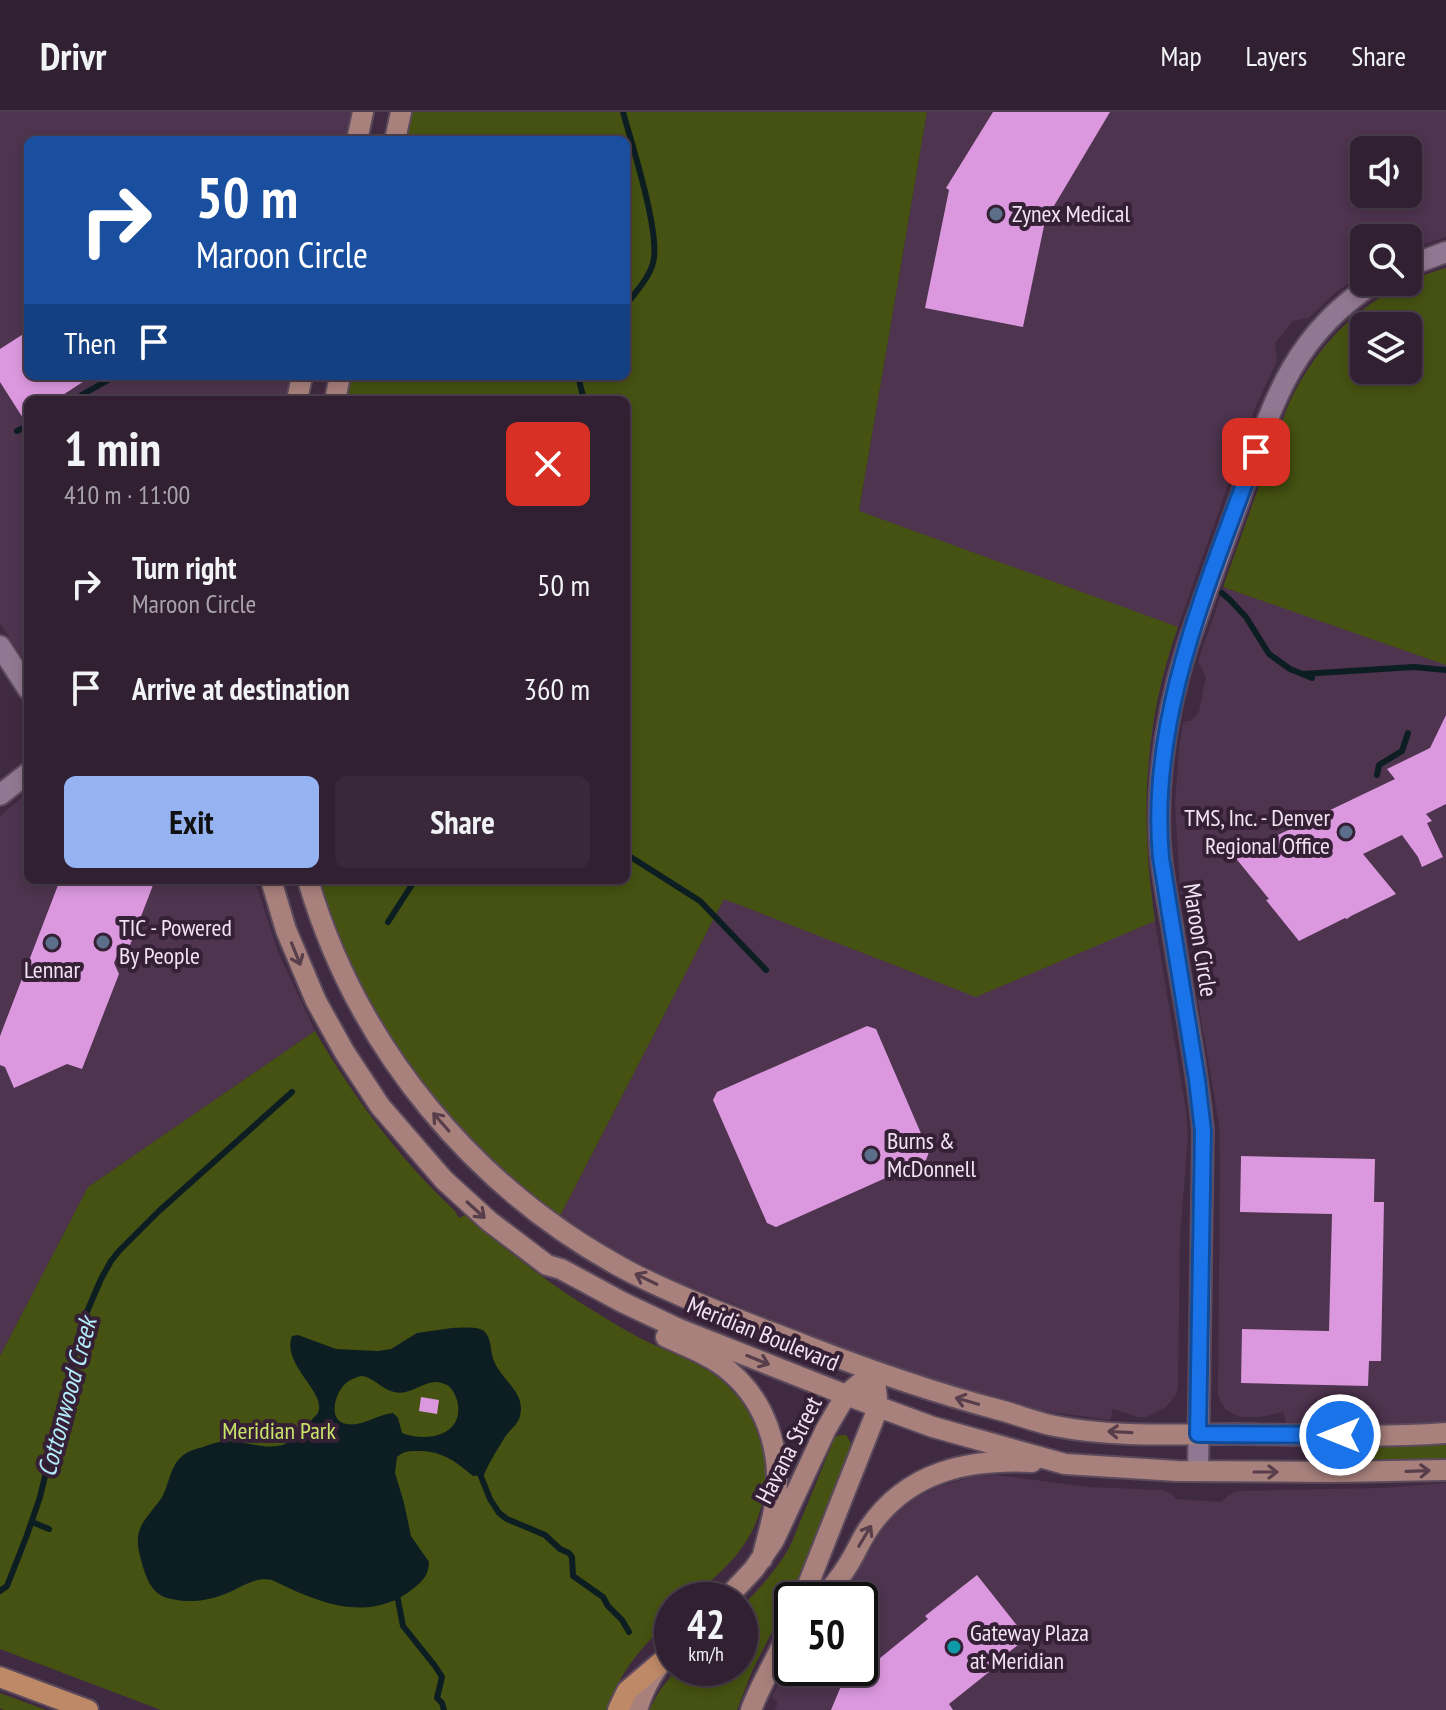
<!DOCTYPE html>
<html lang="en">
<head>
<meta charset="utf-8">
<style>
  body { margin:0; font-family:"PT Sans Narrow",sans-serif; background:#382839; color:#f1f3f6; height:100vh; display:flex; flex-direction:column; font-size:30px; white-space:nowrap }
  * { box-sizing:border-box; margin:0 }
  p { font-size:26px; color:#a8a3ab }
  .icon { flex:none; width:44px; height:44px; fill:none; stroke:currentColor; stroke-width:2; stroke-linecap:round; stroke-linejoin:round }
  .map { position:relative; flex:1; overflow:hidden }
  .panel { position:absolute; left:24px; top:284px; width:606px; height:488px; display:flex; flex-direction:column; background:#302031; border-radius:12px; box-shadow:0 4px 12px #0003,0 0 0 2px #4b3e4d }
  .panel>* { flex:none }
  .guide { position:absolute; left:24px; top:24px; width:606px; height:244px; border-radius:12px; box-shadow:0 4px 12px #0003,0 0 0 2px #4b3e4d; background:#1a4fa0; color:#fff; overflow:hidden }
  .tools { position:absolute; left:1350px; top:24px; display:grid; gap:16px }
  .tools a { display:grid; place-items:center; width:72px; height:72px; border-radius:12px; background:#302031; box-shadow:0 4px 12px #0003,0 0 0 2px #4b3e4d; font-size:40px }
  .speed { position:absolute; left:654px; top:1470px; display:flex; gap:16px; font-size:40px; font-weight:700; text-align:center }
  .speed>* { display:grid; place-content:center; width:104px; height:104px; border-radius:50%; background:#302031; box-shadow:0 4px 12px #0003,0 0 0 2px #4b3e4d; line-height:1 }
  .speed small { font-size:20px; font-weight:400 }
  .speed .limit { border:4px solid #111; border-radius:12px; background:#fff; color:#111 }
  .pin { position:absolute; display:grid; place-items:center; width:68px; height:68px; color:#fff; margin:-34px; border-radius:16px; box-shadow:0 4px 12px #0006 }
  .me { position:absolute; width:88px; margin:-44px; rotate:270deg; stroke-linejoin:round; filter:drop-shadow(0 0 6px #0008) }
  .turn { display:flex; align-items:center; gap:28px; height:168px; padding:0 40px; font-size:36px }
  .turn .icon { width:104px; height:104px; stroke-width:2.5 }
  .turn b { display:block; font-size:56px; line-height:68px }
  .then { display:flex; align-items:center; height:76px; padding:0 40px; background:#0003; gap:16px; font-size:30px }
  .round { display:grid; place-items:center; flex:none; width:84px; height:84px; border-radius:12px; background:#382839 }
  .summary { display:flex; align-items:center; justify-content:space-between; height:136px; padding:0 40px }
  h1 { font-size:48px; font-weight:800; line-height:60px }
  .cta { display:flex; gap:16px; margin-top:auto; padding:16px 40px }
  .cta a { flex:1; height:92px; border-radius:12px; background:#95b2f1; color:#111; font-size:32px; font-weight:800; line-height:92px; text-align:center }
  .cta a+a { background:#382839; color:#f1f3f6 }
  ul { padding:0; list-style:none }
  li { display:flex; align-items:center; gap:24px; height:104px; padding:0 40px }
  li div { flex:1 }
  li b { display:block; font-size:30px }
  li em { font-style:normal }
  header { display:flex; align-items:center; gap:48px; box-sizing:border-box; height:112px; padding:0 40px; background:#302031; border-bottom:2px solid #4b3e4d }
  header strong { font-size:38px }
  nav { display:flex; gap:44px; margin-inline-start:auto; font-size:28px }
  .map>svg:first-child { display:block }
  .built { fill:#4e344f; fill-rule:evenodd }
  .green { fill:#465211; fill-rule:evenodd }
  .water { fill:#0d1e23; fill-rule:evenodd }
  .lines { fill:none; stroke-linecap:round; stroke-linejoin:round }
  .stream { stroke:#0d1e23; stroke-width:6 }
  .building { fill:#db98de }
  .minor-casing { stroke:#5b495c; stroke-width:24 }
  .tertiary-casing { stroke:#5b495c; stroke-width:24 }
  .secondary-casing { stroke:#5b495c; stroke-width:24 }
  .primary-casing { stroke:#5b495c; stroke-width:24 }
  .minor { stroke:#917892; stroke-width:20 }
  .tertiary { stroke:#917892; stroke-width:20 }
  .secondary { stroke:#a8817c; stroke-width:20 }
  .primary { stroke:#be8967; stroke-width:20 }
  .oneway { stroke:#583d4b }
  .route-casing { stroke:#114b97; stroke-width:20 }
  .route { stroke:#1a73e8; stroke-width:14 }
  .service-dot { fill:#5c6f8a; stroke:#352036; stroke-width:3 }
  .culture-dot { fill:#0f9aa8; stroke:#352036; stroke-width:3 }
  .labels { text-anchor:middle; stroke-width:8; stroke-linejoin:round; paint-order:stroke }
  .poi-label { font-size:24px; fill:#f2e4f2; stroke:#352036; text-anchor:start }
  .street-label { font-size:24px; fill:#f2e4f2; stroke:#352036 }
  .park-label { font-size:24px; fill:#cae46a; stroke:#352036 }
  .water-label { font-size:26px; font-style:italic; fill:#b3ebfa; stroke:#352036 }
</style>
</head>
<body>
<header>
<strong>Drivr</strong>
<nav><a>Map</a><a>Layers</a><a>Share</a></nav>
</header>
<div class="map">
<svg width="1446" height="1598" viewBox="0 0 1446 1598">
  <rect width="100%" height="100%" fill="#402a41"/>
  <!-- built -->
  <path class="built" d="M0,0H352L346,28H28V264H291L285,288H28V554L0,511Z
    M927,0H1446V125L1408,138V126H1364V160L1335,181L1309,206L1293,209L1275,231L1277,249L1255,296L1172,532L1155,595L1146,682L1147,744L1155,809L1186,999L1188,1025L1180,1125L1178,1276L1176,1283L1166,1295L1146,1305H1138L1113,1297L1110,1308L1030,1297L898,1259L674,1168L620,1142L560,1104L724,787L859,400ZM1364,38H1408V82H1364Z
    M1446,156V1310L1354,1313L1286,1311L1283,1300L1260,1305H1240L1226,1298L1221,1290L1218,1282L1220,1050L1219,1012L1196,877L1199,868L1206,864L1201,834L1192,832L1190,829L1180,778L1175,692L1179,636L1183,612L1186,609H1191L1199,600L1206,565L1198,549L1284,302L1301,268L1324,234L1359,200L1399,173ZM1364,214H1408V258H1364Z
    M28,680V768H255L278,840L315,919L88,1075L0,1244V704Z
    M997,1363L1088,1375L1162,1378L1171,1381L1176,1387L1221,1390L1229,1383L1238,1379L1380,1376L1446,1371V1598H775L778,1590L772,1585L792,1543V1556H860V1488H836L853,1467L881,1420L895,1403L916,1386L937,1375L975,1364Z"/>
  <!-- green -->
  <path class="green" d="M412,0H927L859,399L1178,515C1143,613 1140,707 1155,809L976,885L724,787L560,1104C533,1083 505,1062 481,1038C405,963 350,870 319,768H626V288H345L351,264H626V28H405Z
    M1446,156V553L1223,475L1287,296C1317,227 1374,176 1446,156ZM1364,214H1408V258H1364Z
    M315,919C354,986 398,1045 454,1098L459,1106L465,1103C508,1140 553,1175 602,1204C617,1213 633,1223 650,1231C673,1242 699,1250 720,1267C768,1306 780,1379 745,1431C731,1453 709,1470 690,1488H672V1506C643,1533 619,1560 607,1598H161L0,1537V1244L88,1075Z
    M840,1323H846L851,1331L845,1352L793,1479L753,1557L737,1598H649L660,1578L678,1556H740V1496C760,1476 778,1457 791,1432L835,1325Z
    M1446,1331V1348L1407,1350L1317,1349V1342L1390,1334Z
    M0,1581L46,1598H4L0,1596Z"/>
  <!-- water -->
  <path class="water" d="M452,1216C461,1216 477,1214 484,1219C492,1226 490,1240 494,1249C502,1269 526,1280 520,1304C518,1313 510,1317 505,1325C498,1337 489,1350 484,1363L473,1364C456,1350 444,1340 421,1339C411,1339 405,1338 397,1345L395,1361L404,1391L411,1424L429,1450C429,1462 423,1469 414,1476C369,1513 317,1490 272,1468C256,1465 245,1473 232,1479C211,1489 189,1492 167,1486C150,1481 145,1462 141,1448C132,1417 143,1411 160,1388C169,1376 169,1356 181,1345C187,1339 196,1337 203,1335C211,1332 219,1329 227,1329C246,1329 270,1340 287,1331C294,1327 300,1320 305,1314C308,1311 315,1305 318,1301C327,1280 281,1253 292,1224L298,1223L336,1237L378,1239L391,1237L417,1221ZM361,1264C374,1265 381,1277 394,1280C414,1285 427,1262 447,1273C452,1276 455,1282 457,1288C466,1323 427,1331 402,1321L398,1306L393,1301C377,1302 360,1317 343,1311C328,1305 336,1281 344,1273C349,1268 354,1266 361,1264Z"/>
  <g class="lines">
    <!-- stream -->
    <path class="stream" d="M623,0C632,33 661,122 653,151C649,166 635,181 626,193
      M578,264L584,288
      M80,284L110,267
      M17,319L28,314
      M1222,481L1230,488L1246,505L1269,542L1290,557L1312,566
      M1302,562L1414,555L1446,558
      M1377,663L1379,653L1402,639L1408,621
      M626,742L700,789L766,858
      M388,810L415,768
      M478,1357L490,1387L499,1401L507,1407L545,1423L560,1437L569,1441L572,1445L573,1464L603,1485L608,1494L622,1508L629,1520
      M32,1410L49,1417
      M0,1479L7,1474L27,1423L40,1385L79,1223L86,1202L101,1167L111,1149L119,1139L159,1099L292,980
      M397,1483L403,1514L435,1554L442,1565L437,1586L442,1591L444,1598"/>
  </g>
  <!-- building -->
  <path class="building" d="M993,0H1110L1045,109L1023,215L925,196L949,78L946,76Z
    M28,219V264H92L55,288H28V314L0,270V237Z
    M1446,603V692L1426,702L1432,709L1427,711L1443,745L1422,755L1418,745L1402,723L1363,742L1396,782L1351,804L1347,807L1345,806L1299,829L1266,788L1269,787L1234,744L1395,667L1387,657L1430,636Z
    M60,768H155L130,833L122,831L114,851L119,862L82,957L67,952L14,976L5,955L0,953V924Z
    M867,914L876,917L929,1040L926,1048L776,1115L767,1111L713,988L717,980Z
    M1241,1044L1375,1047L1374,1090H1384L1381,1249H1369L1368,1274L1241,1271L1242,1217L1329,1219L1332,1102L1240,1100Z
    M421,1285L439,1288L437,1302L419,1299Z
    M977,1463L1027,1526L987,1557L989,1560L949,1592L953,1598H831L841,1574L851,1562L857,1556H860V1553L865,1548L869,1555L928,1507L925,1504Z"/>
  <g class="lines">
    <defs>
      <path id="minor" d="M0,534L28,577
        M0,683L28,661"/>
      <path id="tertiary" d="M1408,154L1446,140
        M1198,1359L1203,1019C1197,950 1182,882 1172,813C1167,787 1162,761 1160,734C1156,667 1167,599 1187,535C1204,485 1222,436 1240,386C1271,296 1290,224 1376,170"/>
      <path id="secondary" d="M357,28L363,0
        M395,28L401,0
        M297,288L302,264
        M335,288L340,264
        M271,768L286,818L316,889L345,941L380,994L444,1068L489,1109L547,1153L561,1157L622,1190L679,1217L846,1283L933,1315L1065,1352L1177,1359L1335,1360L1446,1358
        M308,768C357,936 475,1078 630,1160C687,1189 748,1211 807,1234C869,1258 932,1280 996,1297C1016,1302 1035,1310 1055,1314C1115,1326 1179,1322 1240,1322C1309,1323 1378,1326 1446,1321
        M666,1225C683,1233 701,1239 717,1250C766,1282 785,1342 774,1398C771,1414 766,1430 762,1447
        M725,1488L754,1457L774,1428L826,1317L846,1283L874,1259
        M802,1488L878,1296L874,1259
        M822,1488C832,1475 843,1463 851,1448C857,1438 862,1426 869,1416C908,1359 968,1347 1032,1350
        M637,1598C644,1575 655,1555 672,1539
        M751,1598C762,1568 780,1542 792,1512"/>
      <path id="primary" d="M0,1565L88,1598
        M618,1598L627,1579L661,1550"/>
    </defs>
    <!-- minor casing -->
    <use href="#minor" class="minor-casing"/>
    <!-- tertiary casing -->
    <use href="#tertiary" class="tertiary-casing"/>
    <!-- secondary casing -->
    <use href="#secondary" class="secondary-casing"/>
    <!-- primary casing -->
    <use href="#primary" class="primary-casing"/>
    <!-- minor -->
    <use href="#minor" class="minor"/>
    <!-- tertiary -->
    <use href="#tertiary" class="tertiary"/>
    <!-- secondary -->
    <use href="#secondary" class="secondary"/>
    <!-- primary -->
    <use href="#primary" class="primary"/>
  </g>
  <!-- one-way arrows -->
  <defs><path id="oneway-shaft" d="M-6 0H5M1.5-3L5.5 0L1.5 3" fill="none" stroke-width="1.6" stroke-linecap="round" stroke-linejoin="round" transform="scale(2)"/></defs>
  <g class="oneway">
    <use href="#oneway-shaft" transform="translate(296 842) rotate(68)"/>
    <use href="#oneway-shaft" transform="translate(441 1010) rotate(-131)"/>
    <use href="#oneway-shaft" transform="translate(476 1098) rotate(42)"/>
    <use href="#oneway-shaft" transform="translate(646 1167) rotate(-154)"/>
    <use href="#oneway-shaft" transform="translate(758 1248) rotate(22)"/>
    <use href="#oneway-shaft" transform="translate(967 1289) rotate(-164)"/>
    <use href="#oneway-shaft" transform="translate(1120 1320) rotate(-177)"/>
    <use href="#oneway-shaft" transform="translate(1418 1359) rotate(-2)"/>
    <use href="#oneway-shaft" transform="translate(1266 1360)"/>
    <use href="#oneway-shaft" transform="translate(865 1424) rotate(-59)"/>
  </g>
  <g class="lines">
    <defs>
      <path id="route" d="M1256,340C1209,471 1148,604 1161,746L1197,968L1203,1019L1198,1322L1340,1323"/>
    </defs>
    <!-- route casing -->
    <use href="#route" class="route-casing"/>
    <!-- route -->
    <use href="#route" class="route"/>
  </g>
  <!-- markers -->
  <g class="service-dot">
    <circle cx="996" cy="102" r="8"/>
    <circle cx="1346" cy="720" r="8"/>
    <circle cx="103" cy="830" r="8"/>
    <circle cx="52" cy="831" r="8"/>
    <circle cx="871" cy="1043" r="8"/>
  </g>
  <circle class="culture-dot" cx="954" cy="1535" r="8"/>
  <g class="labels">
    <!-- poi labels -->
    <g class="poi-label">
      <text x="1012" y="110">Zynex Medical</text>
      <text x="1330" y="714" text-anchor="end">TMS, Inc. - Denver<tspan x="1330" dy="28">Regional Office</tspan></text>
      <text x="119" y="824">TIC - Powered<tspan x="119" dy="28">By People</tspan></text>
      <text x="52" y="866" text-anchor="middle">Lennar</text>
      <text x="887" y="1037">Burns &amp;<tspan x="887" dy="28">McDonnell</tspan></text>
      <text x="970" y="1529">Gateway Plaza<tspan x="970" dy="28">at Meridian</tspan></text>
    </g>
    <!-- street labels -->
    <g class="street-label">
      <text transform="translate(1200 828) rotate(81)" y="8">Maroon Circle</text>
      <text transform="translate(763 1222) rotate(22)" y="8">Meridian Boulevard</text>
      <text transform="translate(789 1338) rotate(-63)" y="8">Havana Street</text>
    </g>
    <!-- park labels -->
    <g class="park-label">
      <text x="279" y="1327">Meridian Park</text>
    </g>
    <!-- water labels -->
    <g class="water-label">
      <text transform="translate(67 1285) rotate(-75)" y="9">Cottonwood Creek</text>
    </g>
  </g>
</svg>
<div class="tools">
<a><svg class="icon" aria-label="sound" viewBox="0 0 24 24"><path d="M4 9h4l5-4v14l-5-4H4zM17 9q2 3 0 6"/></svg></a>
<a><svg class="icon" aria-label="search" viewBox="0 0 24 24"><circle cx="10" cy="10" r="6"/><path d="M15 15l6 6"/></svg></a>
<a><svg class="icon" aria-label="layers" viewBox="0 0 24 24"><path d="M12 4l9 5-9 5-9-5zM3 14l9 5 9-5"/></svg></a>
</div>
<div class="speed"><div>42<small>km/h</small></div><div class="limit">50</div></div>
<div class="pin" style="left:1256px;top:340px;background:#d93025"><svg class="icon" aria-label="arrive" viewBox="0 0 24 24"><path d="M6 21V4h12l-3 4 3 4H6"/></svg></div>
<svg class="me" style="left:1340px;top:1323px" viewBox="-20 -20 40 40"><circle r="17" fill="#1a73e8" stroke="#fff" stroke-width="3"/><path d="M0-11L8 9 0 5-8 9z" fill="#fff"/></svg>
<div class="guide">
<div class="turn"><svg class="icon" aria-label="right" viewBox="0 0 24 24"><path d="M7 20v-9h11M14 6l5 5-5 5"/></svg><div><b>50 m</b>Maroon Circle</div></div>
<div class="then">Then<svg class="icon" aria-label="arrive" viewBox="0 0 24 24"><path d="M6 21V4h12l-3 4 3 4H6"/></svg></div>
</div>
<section class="panel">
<div class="summary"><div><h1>1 min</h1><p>410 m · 11:00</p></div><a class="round" style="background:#d93025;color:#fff"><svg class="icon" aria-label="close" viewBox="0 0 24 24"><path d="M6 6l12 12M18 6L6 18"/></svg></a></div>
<ul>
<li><svg class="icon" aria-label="right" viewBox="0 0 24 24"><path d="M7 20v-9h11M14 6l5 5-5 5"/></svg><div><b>Turn right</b><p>Maroon Circle</p></div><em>50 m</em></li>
<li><svg class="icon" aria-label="arrive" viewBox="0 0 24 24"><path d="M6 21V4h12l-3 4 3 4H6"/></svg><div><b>Arrive at destination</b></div><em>360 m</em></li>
</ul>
<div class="cta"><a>Exit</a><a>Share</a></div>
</section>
</div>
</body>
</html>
